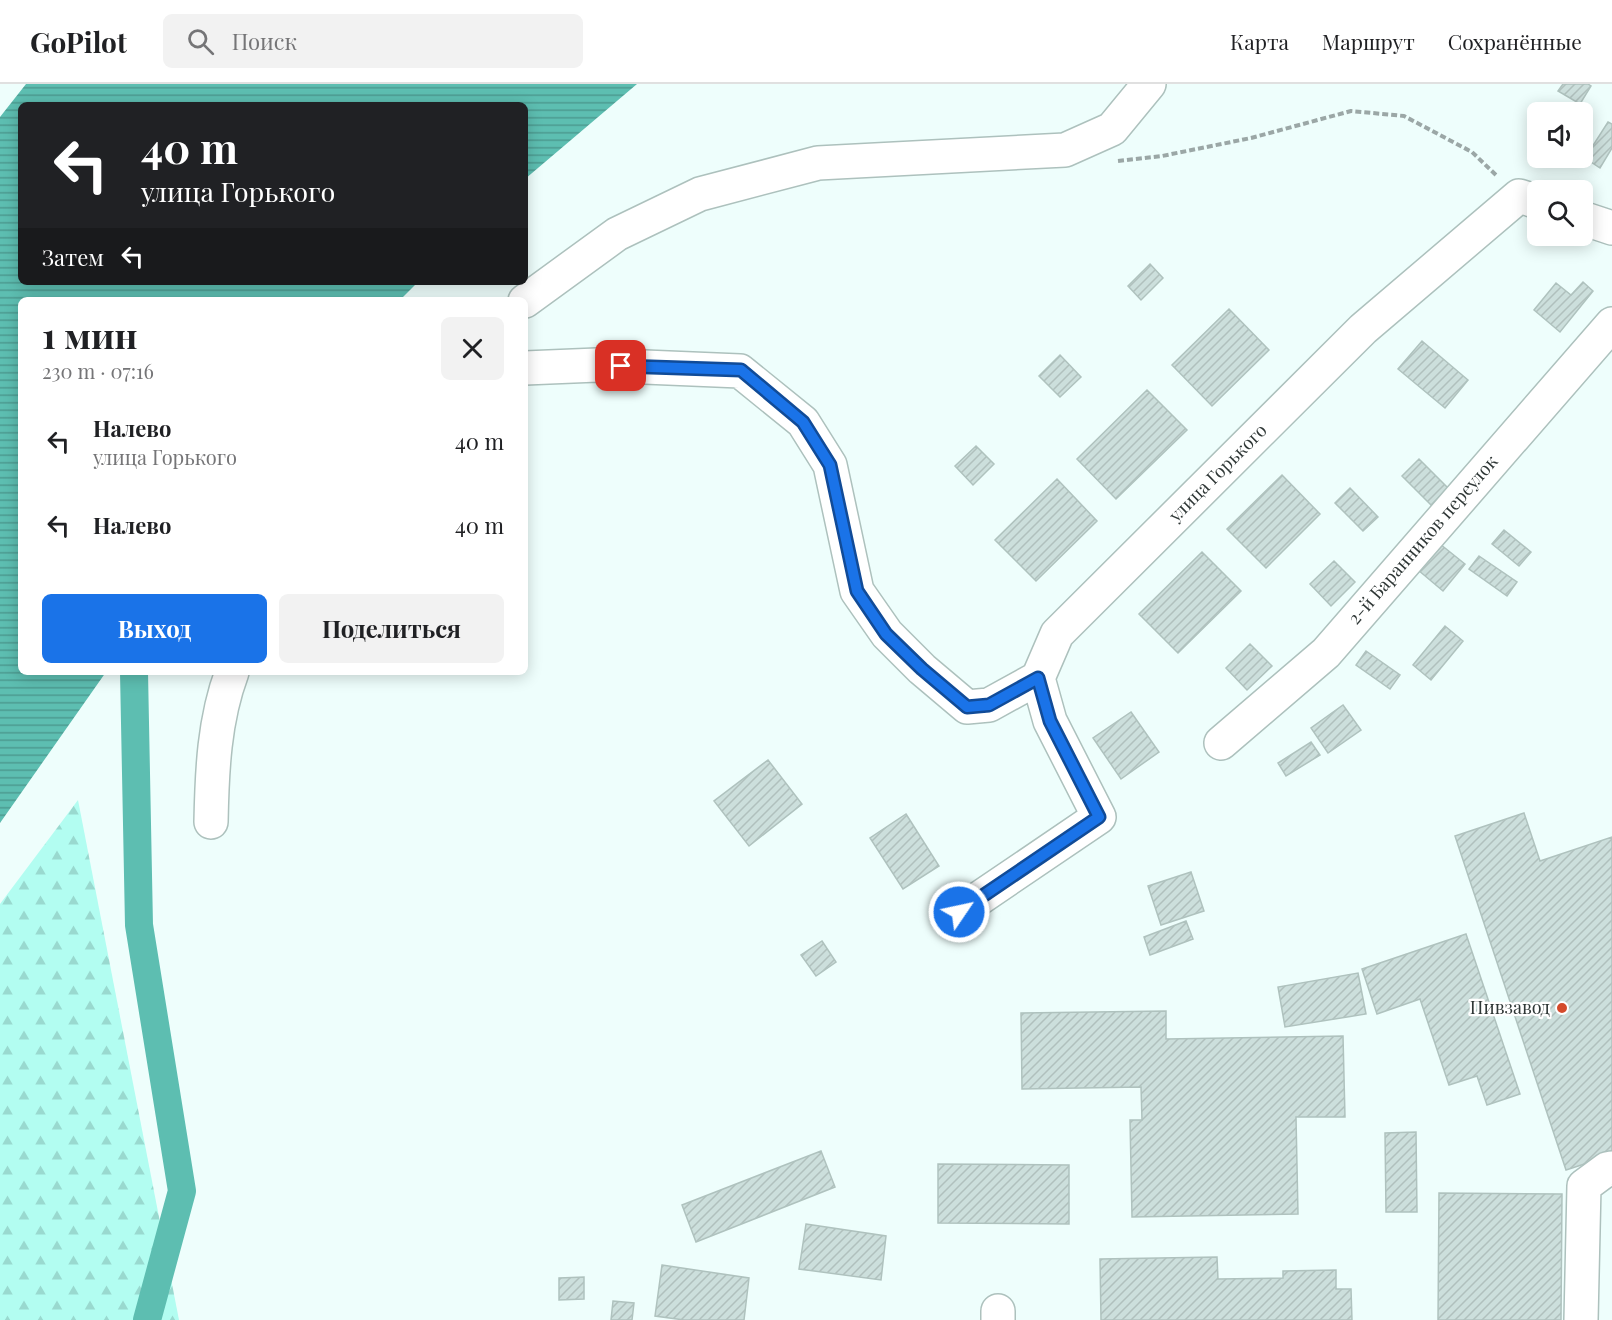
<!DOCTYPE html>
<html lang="ru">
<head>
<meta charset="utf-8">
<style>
  body { margin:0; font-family:"Playfair Display",serif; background:#f2f2f2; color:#202124; height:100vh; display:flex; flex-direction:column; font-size:22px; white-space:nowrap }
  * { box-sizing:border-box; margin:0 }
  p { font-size:20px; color:#757577 }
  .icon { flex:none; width:33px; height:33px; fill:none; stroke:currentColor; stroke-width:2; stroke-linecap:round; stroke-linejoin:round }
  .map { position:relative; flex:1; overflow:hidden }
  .panel { position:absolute; left:18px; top:213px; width:510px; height:378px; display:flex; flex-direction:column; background:#fff; border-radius:9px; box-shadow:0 3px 15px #0003 }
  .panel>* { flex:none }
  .guide { position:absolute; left:18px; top:18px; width:510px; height:183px; border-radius:9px; box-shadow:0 3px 15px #0003; background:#202124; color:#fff; overflow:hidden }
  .buttons { position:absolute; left:1527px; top:18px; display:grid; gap:12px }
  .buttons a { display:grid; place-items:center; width:66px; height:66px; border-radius:9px; background:#fff; box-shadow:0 3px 15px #0003; font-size:30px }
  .pin { position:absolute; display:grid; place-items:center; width:51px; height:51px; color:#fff; margin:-26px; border-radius:12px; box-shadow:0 3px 9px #0006 }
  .me { position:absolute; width:66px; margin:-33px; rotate:56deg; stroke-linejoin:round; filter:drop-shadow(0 0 4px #0008) }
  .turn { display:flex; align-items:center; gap:21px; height:126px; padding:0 24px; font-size:27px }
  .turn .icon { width:78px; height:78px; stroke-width:2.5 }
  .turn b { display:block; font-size:42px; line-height:51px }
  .then { display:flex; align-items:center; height:57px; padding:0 24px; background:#0003; gap:12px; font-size:22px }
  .round { display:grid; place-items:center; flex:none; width:63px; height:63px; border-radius:9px; background:#f2f2f2 }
  .head { display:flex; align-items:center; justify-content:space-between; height:102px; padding:0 24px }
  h1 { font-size:36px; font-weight:700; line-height:45px }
  .cta { display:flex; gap:12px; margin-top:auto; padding:12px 24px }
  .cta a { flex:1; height:69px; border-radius:9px; background:#1a73e8; color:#fff; font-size:24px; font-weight:700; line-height:69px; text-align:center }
  .cta a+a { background:#f2f2f2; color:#202124 }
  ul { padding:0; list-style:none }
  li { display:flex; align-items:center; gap:18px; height:84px; padding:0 24px }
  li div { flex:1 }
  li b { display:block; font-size:22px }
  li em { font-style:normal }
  header { display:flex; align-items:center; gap:36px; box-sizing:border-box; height:84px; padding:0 30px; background:#fff; border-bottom:2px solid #e0e0e0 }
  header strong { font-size:28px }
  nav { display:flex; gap:33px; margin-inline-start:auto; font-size:21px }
  .search { width:420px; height:54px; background:#f2f2f2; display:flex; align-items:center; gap:15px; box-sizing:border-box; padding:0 21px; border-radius:9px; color:#757577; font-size:22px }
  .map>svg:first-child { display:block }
  .forest { fill:url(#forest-firs) }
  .water { fill:url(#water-rules) }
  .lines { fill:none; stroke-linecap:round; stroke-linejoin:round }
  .canal { stroke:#5dbeb1; stroke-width:28 }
  .building { fill:url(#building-hatch); stroke:#afc2be; stroke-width:1.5 }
  .minor-casing { stroke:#adc1bd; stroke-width:36 }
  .path { stroke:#9ba7a6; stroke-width:4; stroke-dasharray:6 3; stroke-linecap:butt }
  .minor { stroke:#fff; stroke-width:33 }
  .route-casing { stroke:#114b97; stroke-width:15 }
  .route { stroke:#1a73e8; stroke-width:10 }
  .poi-dot { fill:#d44a2b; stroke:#fff; stroke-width:2 }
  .labels { text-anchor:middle; stroke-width:4.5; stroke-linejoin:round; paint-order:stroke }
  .street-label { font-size:18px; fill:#2f3736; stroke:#fff }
  .poi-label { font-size:18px; fill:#2f3736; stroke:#fff; text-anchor:end }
</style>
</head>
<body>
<header>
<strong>GoPilot</strong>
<div class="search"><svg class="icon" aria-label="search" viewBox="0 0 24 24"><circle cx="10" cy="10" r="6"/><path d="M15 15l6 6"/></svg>Поиск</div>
<nav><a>Карта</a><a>Маршрут</a><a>Сохранённые</a></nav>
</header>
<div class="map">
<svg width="1612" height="1236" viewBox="0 0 1612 1236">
  <defs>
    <pattern id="forest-firs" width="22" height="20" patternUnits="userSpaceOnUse" patternTransform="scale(1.5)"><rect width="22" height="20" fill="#b2fdf1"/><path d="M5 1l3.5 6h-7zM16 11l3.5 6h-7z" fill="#99d9cf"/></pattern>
    <pattern id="water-rules" width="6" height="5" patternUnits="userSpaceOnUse" patternTransform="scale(1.5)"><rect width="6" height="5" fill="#5dbeb1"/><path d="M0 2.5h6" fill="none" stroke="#4d9b91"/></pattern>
    <pattern id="building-hatch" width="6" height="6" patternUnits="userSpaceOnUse" patternTransform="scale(1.5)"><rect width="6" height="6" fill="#ccdfdc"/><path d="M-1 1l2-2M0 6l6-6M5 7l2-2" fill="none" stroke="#b0c0bd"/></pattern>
  </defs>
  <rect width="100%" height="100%" fill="#eefefc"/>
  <!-- forest -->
  <path class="forest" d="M78,716L179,1236H0V820Z"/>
  <!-- water -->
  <path class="water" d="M26,0H637L525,95V21H21V198H418L400,216H21V588H106L0,739V33Z"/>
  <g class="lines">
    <!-- canal -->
    <path class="canal" d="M134,588L139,841L182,1107L147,1236"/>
  </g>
  <!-- building -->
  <path class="building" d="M1563,0H1588L1591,2L1580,20L1558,7Z
    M1582,30L1589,34L1582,44Z
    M1608,38L1612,40V64L1600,84L1585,74Z
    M1150,180L1163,194L1141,216L1128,202Z
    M1583,198L1593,207L1560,248L1534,226L1556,199L1571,211Z
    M1229,225L1269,266L1212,322L1172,281Z
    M1422,257L1468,296L1445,324L1398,285Z
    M1060,271L1081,293L1060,313L1039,292Z
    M1147,306L1187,346L1116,415L1077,375Z
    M976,362L994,380L973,401L955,382Z
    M1419,375L1448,404L1431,421L1402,392Z
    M1282,391L1320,430L1266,484L1227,445Z
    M1057,395L1097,437L1036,497L995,456Z
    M1350,404L1378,433L1363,447L1335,419Z
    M1504,446L1531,468L1519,482L1492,460Z
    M1440,460L1465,480L1443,507L1418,486Z
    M1202,468L1241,507L1178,569L1139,530Z
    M1479,472L1517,498L1507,512L1469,485Z
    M1334,477L1355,498L1331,522L1310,500Z
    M1445,542L1463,557L1431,596L1413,581Z
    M1250,560L1272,582L1247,606L1226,584Z
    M1366,567L1400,591L1390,605L1356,581Z
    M1343,621L1361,646L1328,669L1311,644Z
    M1131,628L1159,668L1121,695L1093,654Z
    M1311,658L1320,671L1286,692L1278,679Z
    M768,676L802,720L749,762L714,717Z
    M1524,729L1540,777L1612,753V1071L1566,1086L1455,752Z
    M906,730L939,782L903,805L870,754Z
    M1191,788L1204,827L1161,841L1148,802Z
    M1186,837L1193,855L1150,871L1144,853Z
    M1466,850L1520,1010L1487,1021L1477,992L1449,1001L1420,915L1377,930L1362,885Z
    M822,857L836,878L816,892L801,871Z
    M1358,889L1366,930L1285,943L1278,903Z
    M1166,927V955L1343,952L1345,1033H1296L1298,1130L1132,1133L1130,1036H1142L1141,1003L1022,1005L1021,929Z
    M1416,1048L1417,1128H1386L1385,1049Z
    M821,1067L835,1103L696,1158L682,1121Z
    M938,1080L1069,1081V1140L938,1139Z
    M1439,1109L1562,1110L1561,1236H1438Z
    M806,1140L886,1152L881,1196L799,1185Z
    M1217,1173L1218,1195L1283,1194V1187L1336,1186V1205H1351L1352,1236H1101L1100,1175Z
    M662,1181L749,1194L744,1236H684L655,1232Z
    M584,1193V1215L559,1216V1194Z
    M613,1217L634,1219L632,1236H611Z"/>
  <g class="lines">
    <defs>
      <path id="minor" d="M1582,134L1612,144
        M525,217L617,150L700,110L818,79L1065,66L1112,45L1149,0
        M525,284L597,281L740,287L803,338L830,381L857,507L887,550L922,585L967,623L989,621L1038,594
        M1221,659L1326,569L1612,240
        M211,738C212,687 214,636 232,588
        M959,828L1099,733L1050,637L1038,594L1057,550L1363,245L1519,112L1538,118
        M998,1227V1236
        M1581,1236L1584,1102L1607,1085L1612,1084"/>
    </defs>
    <!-- minor casing -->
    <use href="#minor" class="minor-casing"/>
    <!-- path -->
    <path class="path" d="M1118,77L1162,72L1251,54L1351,27L1404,32L1472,68L1497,92"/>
    <!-- minor -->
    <use href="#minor" class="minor"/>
  </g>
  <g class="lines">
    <defs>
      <path id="route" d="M621,282L741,286L803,338L830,381L857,507L886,550L922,585L967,623L989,621L1038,594L1050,637L1099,733L959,828"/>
    </defs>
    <!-- route casing -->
    <use href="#route" class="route-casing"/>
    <!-- route -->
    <use href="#route" class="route"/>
  </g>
  <!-- markers -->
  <circle class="poi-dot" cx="1562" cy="924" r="6"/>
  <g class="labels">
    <!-- street labels -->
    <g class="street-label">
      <text transform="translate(1218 389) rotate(-45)" y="6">улица Горького</text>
      <text transform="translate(1423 456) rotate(-49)" y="6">2-й Баранников переулок</text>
    </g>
    <!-- poi labels -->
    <g class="poi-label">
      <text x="1550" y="930">Пивзавод</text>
    </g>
  </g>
</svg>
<div class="buttons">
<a><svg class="icon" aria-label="sound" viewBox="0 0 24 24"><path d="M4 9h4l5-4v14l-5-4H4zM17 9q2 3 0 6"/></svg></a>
<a><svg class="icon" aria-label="search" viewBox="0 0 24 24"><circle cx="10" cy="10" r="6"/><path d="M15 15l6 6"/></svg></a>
</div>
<div class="pin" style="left:621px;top:282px;background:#d93025"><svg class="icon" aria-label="arrive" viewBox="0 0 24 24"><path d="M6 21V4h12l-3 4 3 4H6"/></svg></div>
<svg class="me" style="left:959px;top:828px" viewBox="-20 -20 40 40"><circle r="17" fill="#1a73e8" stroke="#fff" stroke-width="3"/><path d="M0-11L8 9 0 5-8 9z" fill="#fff"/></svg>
<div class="guide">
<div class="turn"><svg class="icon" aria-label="left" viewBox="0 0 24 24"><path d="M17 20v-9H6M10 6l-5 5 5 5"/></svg><div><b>40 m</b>улица Горького</div></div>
<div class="then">Затем<svg class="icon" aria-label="left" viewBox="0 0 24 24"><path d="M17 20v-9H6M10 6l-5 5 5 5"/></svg></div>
</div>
<section class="panel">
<div class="head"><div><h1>1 мин</h1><p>230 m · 07:16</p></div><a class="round"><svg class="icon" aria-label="close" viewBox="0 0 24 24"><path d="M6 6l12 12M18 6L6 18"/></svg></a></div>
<ul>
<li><svg class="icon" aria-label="left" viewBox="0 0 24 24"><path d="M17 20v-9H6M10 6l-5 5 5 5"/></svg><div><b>Налево</b><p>улица Горького</p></div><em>40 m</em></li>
<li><svg class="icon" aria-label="left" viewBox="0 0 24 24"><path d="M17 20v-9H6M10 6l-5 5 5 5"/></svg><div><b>Налево</b></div><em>40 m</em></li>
</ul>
<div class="cta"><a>Выход</a><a>Поделиться</a></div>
</section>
</div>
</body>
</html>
